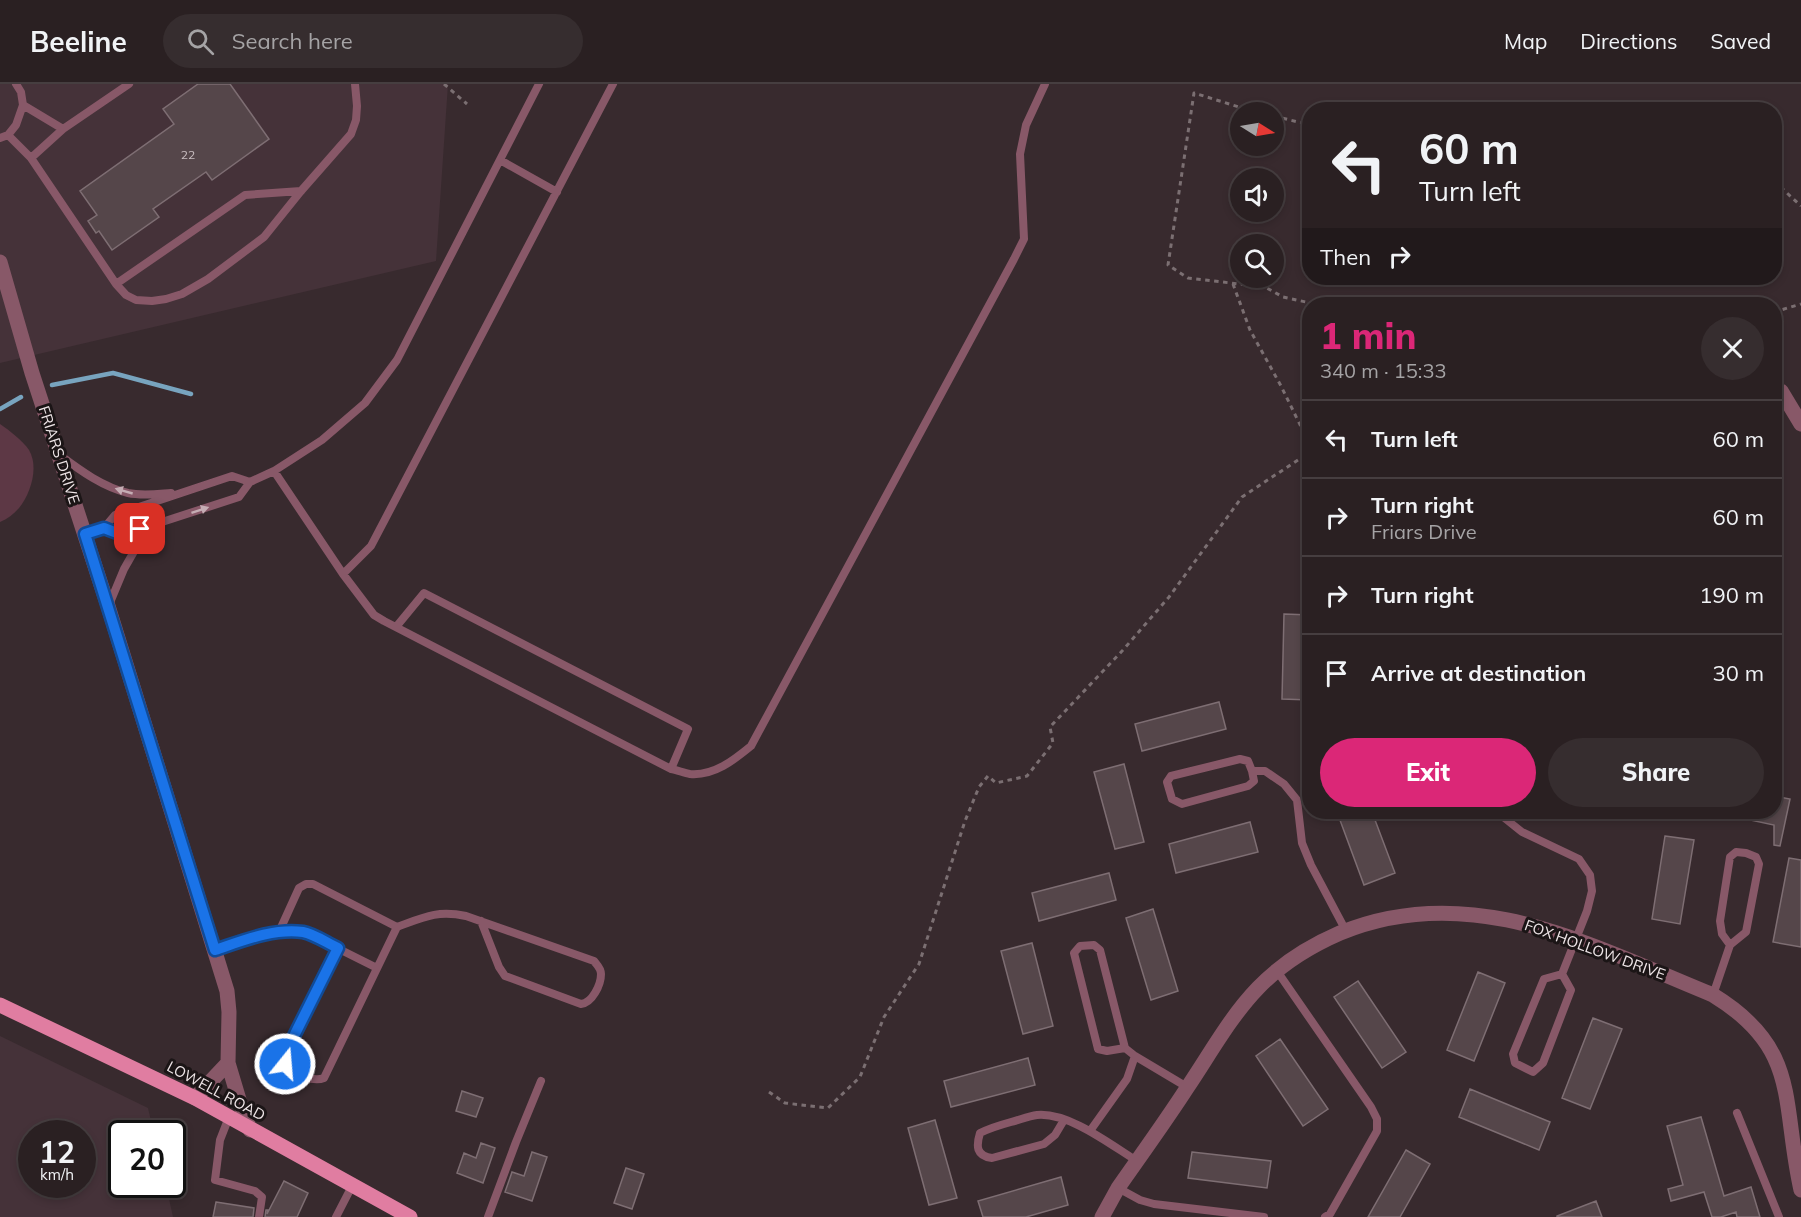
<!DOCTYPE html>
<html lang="en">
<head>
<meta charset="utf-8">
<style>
  body { margin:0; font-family:Mulish,sans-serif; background:#362d2f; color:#f1f3f6; height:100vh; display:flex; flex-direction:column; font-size:22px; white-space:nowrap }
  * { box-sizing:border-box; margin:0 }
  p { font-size:20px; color:#a5a3a5 }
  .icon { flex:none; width:33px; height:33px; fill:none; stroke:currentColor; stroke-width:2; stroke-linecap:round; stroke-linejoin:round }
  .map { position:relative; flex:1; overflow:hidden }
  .sheet { position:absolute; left:1302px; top:213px; width:480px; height:522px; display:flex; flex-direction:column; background:#2a2022; border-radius:24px; box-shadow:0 3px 9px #0003,0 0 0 2px #463e40 }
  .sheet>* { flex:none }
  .guide { position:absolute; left:1302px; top:18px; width:480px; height:183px; border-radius:24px; box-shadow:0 3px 9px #0003,0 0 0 2px #463e40; background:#2a2022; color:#f1f3f6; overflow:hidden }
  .needle { width:39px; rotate:101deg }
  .controls { position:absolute; left:1230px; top:18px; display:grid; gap:12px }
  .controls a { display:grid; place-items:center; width:54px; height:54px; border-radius:50%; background:#2a2022; box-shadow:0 3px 9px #0003,0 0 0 2px #463e40; font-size:30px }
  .speed { position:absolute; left:18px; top:1036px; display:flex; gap:12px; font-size:30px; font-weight:700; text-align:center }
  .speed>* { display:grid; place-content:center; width:78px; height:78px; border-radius:50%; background:#2a2022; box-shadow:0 3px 9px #0003,0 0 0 2px #463e40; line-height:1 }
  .speed small { font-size:15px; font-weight:400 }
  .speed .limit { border:3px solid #111; border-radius:9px; background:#fff; color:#111 }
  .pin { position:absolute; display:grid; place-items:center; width:51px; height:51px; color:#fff; margin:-26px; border-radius:12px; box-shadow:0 3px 9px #0006 }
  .me { position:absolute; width:66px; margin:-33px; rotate:17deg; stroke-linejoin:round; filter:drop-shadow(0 0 4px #0008) }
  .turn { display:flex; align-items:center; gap:21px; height:126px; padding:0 18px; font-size:27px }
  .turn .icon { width:78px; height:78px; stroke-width:2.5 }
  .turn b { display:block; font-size:42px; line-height:51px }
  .then { display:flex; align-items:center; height:57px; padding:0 18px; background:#0003; gap:12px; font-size:22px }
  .round { display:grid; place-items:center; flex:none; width:63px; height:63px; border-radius:32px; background:#362d2f }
  .summary { display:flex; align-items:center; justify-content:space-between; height:102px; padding:0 18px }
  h1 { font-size:36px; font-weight:800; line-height:45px; color:#db2777 }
  .primary-button { display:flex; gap:12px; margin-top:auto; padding:12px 18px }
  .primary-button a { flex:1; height:69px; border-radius:36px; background:#db2777; color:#fff; font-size:24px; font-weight:800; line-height:69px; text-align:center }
  .primary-button a+a { background:#362d2f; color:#f1f3f6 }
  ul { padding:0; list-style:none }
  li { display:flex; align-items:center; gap:18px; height:78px; padding:0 18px; border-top:2px solid #463e40 }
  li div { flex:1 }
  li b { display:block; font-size:22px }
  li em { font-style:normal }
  header { display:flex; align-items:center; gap:36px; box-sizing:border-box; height:84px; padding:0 30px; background:#2a2022; border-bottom:2px solid #463e40 }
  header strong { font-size:28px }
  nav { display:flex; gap:33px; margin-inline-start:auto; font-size:21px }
  .search { width:420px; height:54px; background:#362d2f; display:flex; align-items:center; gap:15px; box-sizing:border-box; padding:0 21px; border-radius:33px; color:#a5a3a5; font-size:22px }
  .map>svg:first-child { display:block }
  .built { fill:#453239; fill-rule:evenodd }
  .green { fill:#5d3845 }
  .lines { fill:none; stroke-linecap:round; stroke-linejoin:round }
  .stream { stroke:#78a4bf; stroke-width:4.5 }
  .building { fill:#55464a; stroke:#7e6e73; stroke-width:1.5 }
  .path { stroke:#7b6f72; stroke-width:3; stroke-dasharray:4.5 4.5; stroke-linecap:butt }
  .service { stroke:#885868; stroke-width:8 }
  .minor { stroke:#885868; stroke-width:15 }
  .primary { stroke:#e07da1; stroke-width:15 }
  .oneway { fill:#c5adb4 }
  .route-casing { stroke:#114b97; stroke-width:15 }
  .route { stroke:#1a73e8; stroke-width:10 }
  .labels { text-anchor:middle; stroke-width:6; stroke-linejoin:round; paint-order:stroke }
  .number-label { font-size:12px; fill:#c8bdc0 }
  .street-label { font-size:15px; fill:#eee5e7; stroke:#1b1516 }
</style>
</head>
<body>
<header>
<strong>Beeline</strong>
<div class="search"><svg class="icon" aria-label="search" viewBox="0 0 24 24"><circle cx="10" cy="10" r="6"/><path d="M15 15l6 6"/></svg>Search here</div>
<nav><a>Map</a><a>Directions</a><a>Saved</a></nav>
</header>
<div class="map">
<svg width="1801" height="1133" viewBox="0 0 1801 1133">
  <rect width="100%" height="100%" fill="#382a2e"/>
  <!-- built -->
  <path class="built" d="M0,0H448L436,177L0,279Z
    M0,952L148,1024L154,1050H122V1101H166L173,1133H0ZM32,1050H82V1101H32Z"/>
  <!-- green -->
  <path class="green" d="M0,340C10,347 22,356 29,366C39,383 31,409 19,424C14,430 7,435 0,438Z"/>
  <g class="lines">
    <!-- stream -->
    <path class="stream" d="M52,301L113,289L191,310
      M0,325L21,313"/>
  </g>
  <!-- building -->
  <path class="building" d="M198,0H230L269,55L212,96L206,88L153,125L159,133L112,166L99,147L96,149L88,137L97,131L80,107L174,40L163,25Z
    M1284,530L1310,531V616L1282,615Z
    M1219,618L1226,645L1142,667L1135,640Z
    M1124,680L1144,758L1115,765L1094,688Z
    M1774,712L1790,715L1780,762L1774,761V741L1736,733V728H1774Z
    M1337,728H1372L1395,789L1364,801Z
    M1250,738L1258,768L1176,789L1169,760Z
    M1665,752L1694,756L1680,840L1652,835Z
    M1789,774L1801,776V863L1773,858Z
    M1109,789L1116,816L1039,837L1032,809Z
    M1153,825L1178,907L1151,916L1126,834Z
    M1032,859L1053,942L1023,950L1001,867Z
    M1478,888L1505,899L1474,977L1447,966Z
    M1358,897L1406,968L1382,984L1334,913Z
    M1593,934L1622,945L1590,1025L1562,1014Z
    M1280,955L1328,1025L1303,1042L1256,972Z
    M1028,974L1035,1001L951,1023L944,997Z
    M1470,1005L1550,1038L1539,1066L1459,1033Z
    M462,1007L483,1014L476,1033L456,1027Z
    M1701,1033L1724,1112L1751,1103L1760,1133H1737L1736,1128L1721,1133H1712L1704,1108L1671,1117L1668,1105L1683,1101L1667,1042Z
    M935,1036L957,1114L929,1121L908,1044Z
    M481,1059L495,1064L483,1099L457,1089L464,1069L476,1074Z
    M1406,1066L1430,1080L1400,1133H1368Z
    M532,1068L547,1073L532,1117L505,1108L512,1088L524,1092Z
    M1192,1068L1271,1077L1267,1104L1188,1094Z
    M626,1084L644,1090L632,1125L614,1119Z
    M1061,1093L1068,1121L1026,1133H983L978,1117Z
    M284,1097L308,1109L297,1133H265L266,1126H268L267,1130Z
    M1596,1117L1602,1133H1557V1132Z
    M216,1118L254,1124L253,1133H213Z"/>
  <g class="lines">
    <!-- path -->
    <path class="path" d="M444,0L467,20
      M1655,26L1659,23L1664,26
      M1255,28L1194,9L1168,181L1188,194L1265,203L1283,213L1315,220
      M1274,32L1310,41
      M1774,97L1801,122
      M1233,200L1250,246L1281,302L1310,361
      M1774,228L1801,220
      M769,1008L785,1019L828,1024L860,993L884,933L919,880L965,737L979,703L988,692L996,699L1027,692L1053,659L1050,643L1123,566L1169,513L1242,413L1310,368"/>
    <!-- service -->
    <path class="service" d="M16,0L21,8L23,21L63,45L31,74
      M63,45L129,0
      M8,51L16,41L23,21
      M0,54L8,51L31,74L116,200L126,211L136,216L152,217L166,215L182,210L208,195L264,153L301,107L351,50L356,36L357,22L355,0
      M500,76L557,108
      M116,200L245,111L301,107
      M61,372C81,387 103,403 128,409C142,412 157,410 171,409
      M274,387L343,490L374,531L384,537L671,685C677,686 684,689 690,690C714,692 734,676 751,662L1014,175L1024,155L1020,70L1026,41L1045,0
      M104,444L122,451L239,413L250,398L274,387L322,356L365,319L397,276L539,0
      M85,450L104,444L115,431L232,392L250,398
      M343,490L371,462L613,0
      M109,521L124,485L136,464L156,442
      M396,543L424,509L688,645L671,685
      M1252,687L1254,697L1248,702L1182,720L1172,715L1167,698L1171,692L1240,675L1248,677L1252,687H1265L1284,700L1297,716L1302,759L1311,781L1346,847
      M1497,728L1522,748L1579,775L1590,791L1592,807L1587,827L1562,890
      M279,848L299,804L306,800H313L397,843
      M338,864L284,972C285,975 285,978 287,982C293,991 314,998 324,994L397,843C424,833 437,826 466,832L594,877C597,881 601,884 601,890C601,901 592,919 581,920L505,892L499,883L481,837
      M215,866L258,852L279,848H305L377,884
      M1277,887L1371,1023L1377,1035V1047L1330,1130L1325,1133
      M1562,890L1571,906L1543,979L1533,988L1515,979L1513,970L1544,895Z
      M1713,911L1730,861L1746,848L1759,780L1756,773L1746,769L1736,768L1730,773L1720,837L1722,850L1730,861
      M1135,972L1187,1003
      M1737,1029L1779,1133
      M229,1033L220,1056L215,1096L255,1107L262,1113L259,1133
      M1064,1036L1055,1051L1044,1060L992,1074C976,1072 976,1062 980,1049C990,1044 1000,1041 1011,1038C1019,1036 1029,1032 1037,1031C1069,1028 1111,1061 1137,1077
      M1090,1047L1127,995L1135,972L1125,964L1100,866L1094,861L1080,862L1074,869L1098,965L1107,967L1125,964
      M1118,1104L1140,1116L1154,1120L1264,1133
      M336,1133L352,1102
      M488,1133L516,1058L541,997"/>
    <!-- minor -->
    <path class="minor" d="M0,178L32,289L108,522L227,907L229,928L228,979L240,1019L250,1046
      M1781,307L1801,340
      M195,1014L228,979
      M1102,1133L1118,1104C1141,1071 1165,1038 1187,1004C1210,970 1230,933 1258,904C1281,880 1310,862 1340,849C1471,795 1592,862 1713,911C1801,965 1781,1017 1801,1106"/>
    <!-- primary -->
    <path class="primary" d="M0,921L195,1014L410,1133"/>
  </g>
  <!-- one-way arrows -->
  <defs><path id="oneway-solid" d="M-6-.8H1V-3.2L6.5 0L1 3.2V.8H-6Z" transform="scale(1.5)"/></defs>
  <g class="oneway">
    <use href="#oneway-solid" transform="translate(124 407) rotate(-164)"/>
    <use href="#oneway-solid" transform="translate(200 426) rotate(-18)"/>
  </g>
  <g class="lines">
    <defs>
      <path id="route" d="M140,445L122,451L104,444L85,450L215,866C242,857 273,844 303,848C314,850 327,859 338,864L284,972L285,980"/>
    </defs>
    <!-- route casing -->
    <use href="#route" class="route-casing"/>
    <!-- route -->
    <use href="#route" class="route"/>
  </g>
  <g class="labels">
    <!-- number labels -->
    <g class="number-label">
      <text x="188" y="75">22</text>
    </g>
    <!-- street labels -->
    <g class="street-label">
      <text transform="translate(59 371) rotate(72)" y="5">FRIARS DRIVE</text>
      <text transform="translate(1595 866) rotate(20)" y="5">FOX HOLLOW DRIVE</text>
      <text transform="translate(216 1007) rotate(28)" y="5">LOWELL ROAD</text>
    </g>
  </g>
</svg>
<div class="controls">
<a><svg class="needle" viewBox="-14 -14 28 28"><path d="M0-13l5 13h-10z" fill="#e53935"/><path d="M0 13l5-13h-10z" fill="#a5a3a5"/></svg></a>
<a><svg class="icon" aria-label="sound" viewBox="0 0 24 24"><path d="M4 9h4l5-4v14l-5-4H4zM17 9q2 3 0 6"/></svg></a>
<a><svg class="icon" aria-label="search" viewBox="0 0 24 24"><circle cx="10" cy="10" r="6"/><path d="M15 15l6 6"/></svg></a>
</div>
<div class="speed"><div>12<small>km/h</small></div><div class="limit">20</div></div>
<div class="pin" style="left:140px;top:445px;background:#d93025"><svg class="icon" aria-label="arrive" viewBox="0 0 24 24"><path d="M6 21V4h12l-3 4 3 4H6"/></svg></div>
<svg class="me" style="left:285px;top:980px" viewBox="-20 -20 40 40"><circle r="17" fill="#1a73e8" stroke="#fff" stroke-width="3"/><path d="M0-11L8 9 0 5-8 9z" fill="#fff"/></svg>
<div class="guide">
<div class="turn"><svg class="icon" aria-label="left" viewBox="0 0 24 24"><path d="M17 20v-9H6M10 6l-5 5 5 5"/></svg><div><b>60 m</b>Turn left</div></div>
<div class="then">Then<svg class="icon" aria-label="right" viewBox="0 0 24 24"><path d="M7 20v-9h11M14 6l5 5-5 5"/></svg></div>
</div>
<section class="sheet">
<div class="summary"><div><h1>1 min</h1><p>340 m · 15:33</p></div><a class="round"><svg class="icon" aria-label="close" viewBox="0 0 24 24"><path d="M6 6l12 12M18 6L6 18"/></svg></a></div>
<ul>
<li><svg class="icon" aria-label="left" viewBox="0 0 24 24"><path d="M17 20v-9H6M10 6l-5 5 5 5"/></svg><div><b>Turn left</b></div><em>60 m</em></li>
<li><svg class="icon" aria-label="right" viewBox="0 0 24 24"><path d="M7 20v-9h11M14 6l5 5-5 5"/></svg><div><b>Turn right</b><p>Friars Drive</p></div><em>60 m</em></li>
<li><svg class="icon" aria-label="right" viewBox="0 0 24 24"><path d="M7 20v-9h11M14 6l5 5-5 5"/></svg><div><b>Turn right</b></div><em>190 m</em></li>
<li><svg class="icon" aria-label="arrive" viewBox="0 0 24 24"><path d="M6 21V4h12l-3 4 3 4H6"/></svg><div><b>Arrive at destination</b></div><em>30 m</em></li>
</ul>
<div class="primary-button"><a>Exit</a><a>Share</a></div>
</section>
</div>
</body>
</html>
